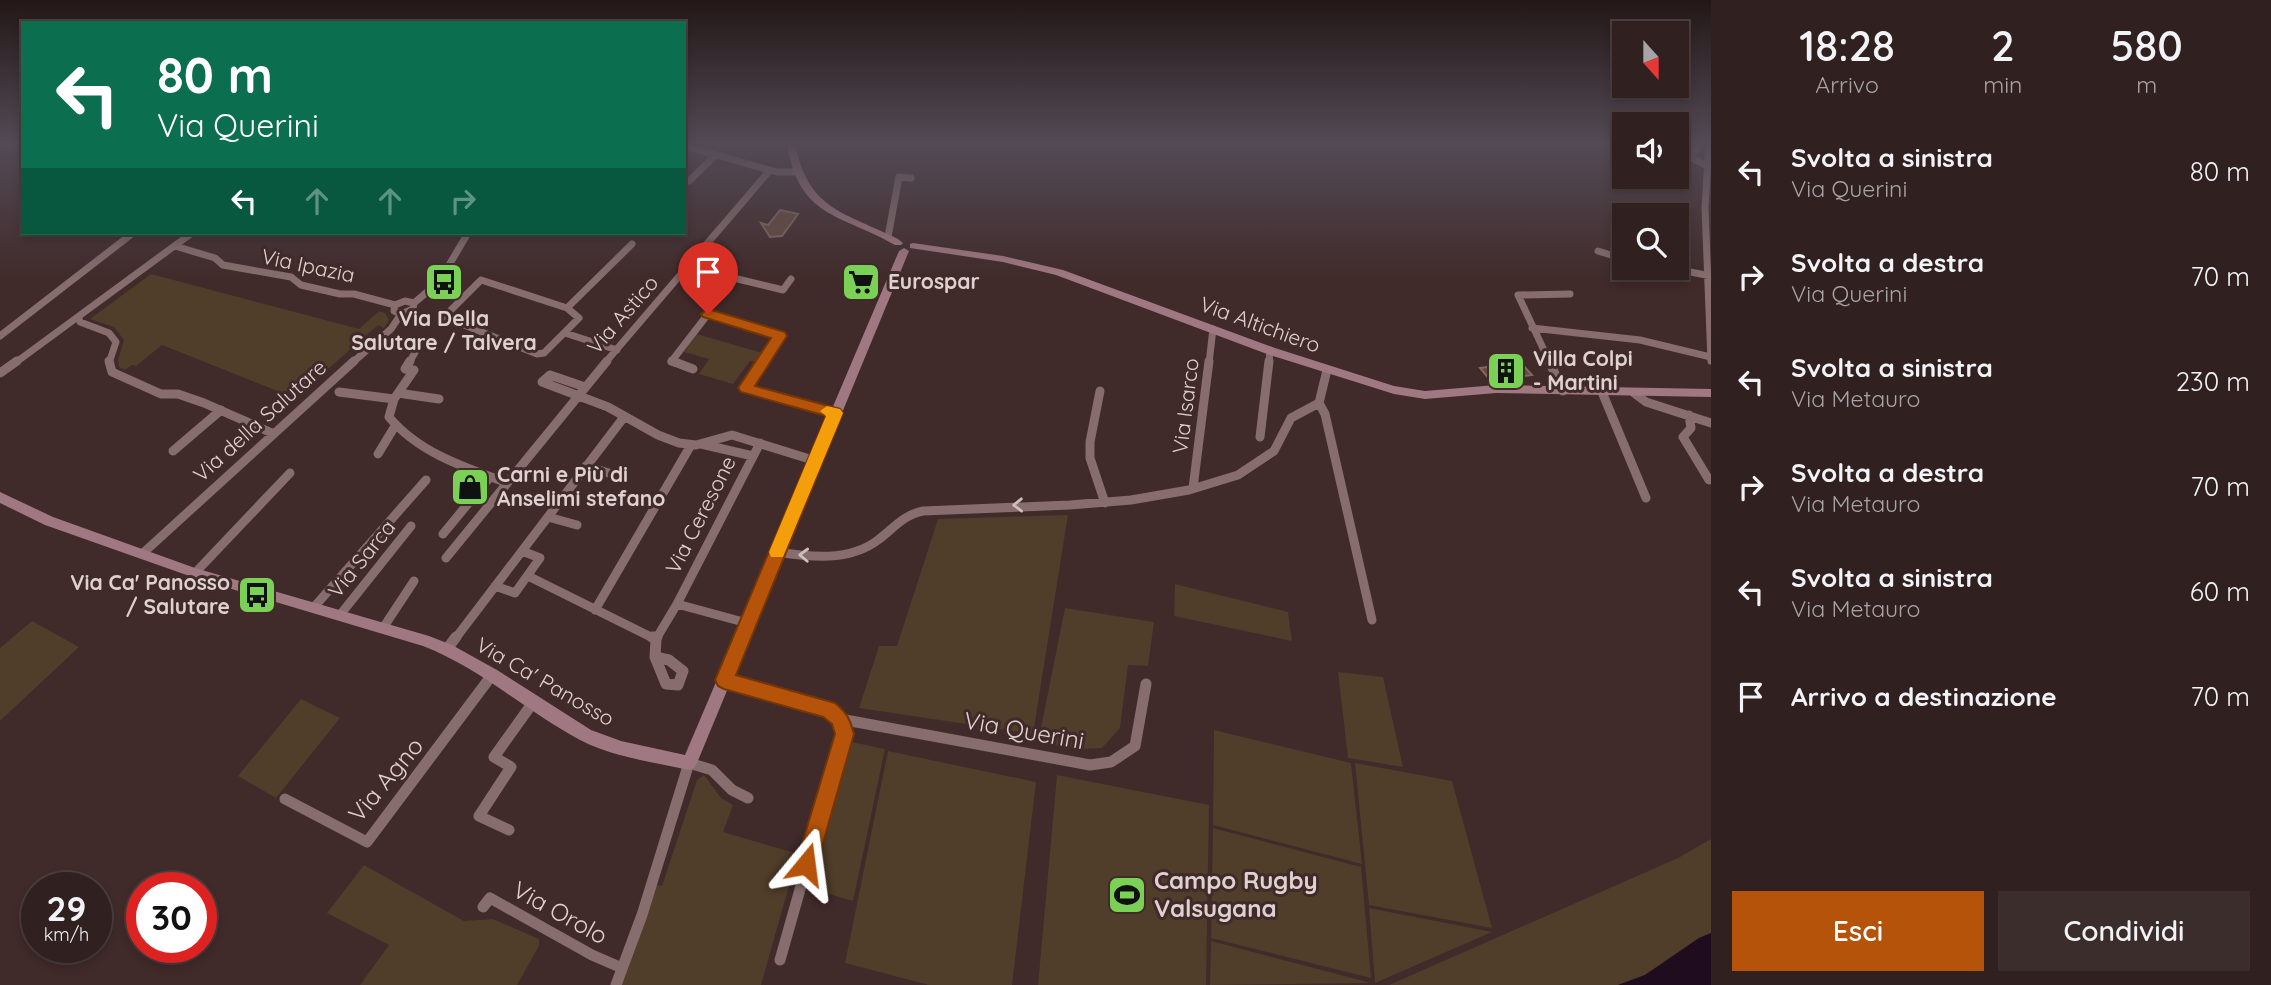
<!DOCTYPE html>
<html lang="it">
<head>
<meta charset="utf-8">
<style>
  body { margin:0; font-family:Quicksand,sans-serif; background:#3c2d2d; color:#f1f3f6; height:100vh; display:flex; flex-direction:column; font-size:26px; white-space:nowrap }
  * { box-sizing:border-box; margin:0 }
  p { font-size:23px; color:#a8a3a5 }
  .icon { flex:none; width:38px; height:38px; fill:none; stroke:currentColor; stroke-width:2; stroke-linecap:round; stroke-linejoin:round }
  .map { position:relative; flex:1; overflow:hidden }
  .details { display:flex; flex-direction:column; background:#302020; width:560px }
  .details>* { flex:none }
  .hud { position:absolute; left:21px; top:21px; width:665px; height:214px; border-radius:0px; box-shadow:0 4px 10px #0003,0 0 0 2px #4b3e3e; background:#0b6e4f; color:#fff; overflow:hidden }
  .needle { width:46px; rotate:159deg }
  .fabs { position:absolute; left:1612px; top:21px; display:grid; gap:14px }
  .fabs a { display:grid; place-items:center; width:77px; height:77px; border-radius:0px; background:#302020; box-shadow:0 4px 10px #0003,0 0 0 2px #4b3e3e; font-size:35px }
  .speed { position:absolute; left:21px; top:872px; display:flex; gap:14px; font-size:35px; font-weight:700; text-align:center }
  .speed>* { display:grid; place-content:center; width:91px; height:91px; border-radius:50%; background:#302020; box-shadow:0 4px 10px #0003,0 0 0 2px #4b3e3e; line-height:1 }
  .speed small { font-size:18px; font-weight:400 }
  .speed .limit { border:10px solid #d22; background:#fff; color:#111 }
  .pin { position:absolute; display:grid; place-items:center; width:60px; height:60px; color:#fff; margin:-72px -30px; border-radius:50% 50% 50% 0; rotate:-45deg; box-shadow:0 0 7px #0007 }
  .pin .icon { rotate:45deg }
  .me { position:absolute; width:77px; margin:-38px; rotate:16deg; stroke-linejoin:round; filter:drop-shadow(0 0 5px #0008) }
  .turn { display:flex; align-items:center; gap:24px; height:147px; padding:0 21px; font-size:32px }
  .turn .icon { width:91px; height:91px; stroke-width:2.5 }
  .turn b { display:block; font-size:49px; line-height:60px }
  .lanes { display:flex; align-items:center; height:66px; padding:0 21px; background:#0003; justify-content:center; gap:35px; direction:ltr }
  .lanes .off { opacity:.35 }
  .eta { display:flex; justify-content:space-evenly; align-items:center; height:119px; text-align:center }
  .eta b { font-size:42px; font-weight:600; line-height:49px }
  .cta { display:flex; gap:14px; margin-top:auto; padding:14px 21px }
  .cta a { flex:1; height:80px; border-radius:0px; background:#b45309; color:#fff; font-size:28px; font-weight:600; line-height:80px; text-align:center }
  .cta a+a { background:#3c2d2d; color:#f1f3f6 }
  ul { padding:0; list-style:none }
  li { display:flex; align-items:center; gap:21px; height:105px; padding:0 21px }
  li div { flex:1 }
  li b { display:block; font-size:26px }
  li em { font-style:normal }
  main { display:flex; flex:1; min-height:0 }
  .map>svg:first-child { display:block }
  .green { fill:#503d2a }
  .water { fill:#200c1f }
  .building { fill:#68493d; stroke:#806960; stroke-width:2 }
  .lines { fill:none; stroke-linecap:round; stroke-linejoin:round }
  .street-far2 { stroke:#876d6d; stroke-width:7 }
  .street-far1 { stroke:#876d6d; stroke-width:9 }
  .street { stroke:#876d6d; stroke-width:11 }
  .secondary { fill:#a07881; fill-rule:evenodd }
  .oneway { stroke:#cebdbd }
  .route { fill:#b45309; stroke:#753606; stroke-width:2 }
  .slow { fill:#f59e0b }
  .labels { text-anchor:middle; stroke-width:6; stroke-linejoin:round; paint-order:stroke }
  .street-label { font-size:21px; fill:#e0d1d1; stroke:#402a2a }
  .poi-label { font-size:21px; font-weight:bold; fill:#e0d1d1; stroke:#402a2a; text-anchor:start }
  .near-street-label { font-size:24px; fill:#e0d1d1; stroke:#402a2a }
  .near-poi-label { font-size:24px; font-weight:bold; fill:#e0d1d1; stroke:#402a2a; text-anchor:start }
</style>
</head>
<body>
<main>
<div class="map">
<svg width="1711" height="985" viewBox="0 0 1711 985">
  <rect width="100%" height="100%" fill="#402a2a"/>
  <!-- green -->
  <path class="green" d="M151,274L359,329L379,311L385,313L389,320L384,328L378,325L295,398L162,345L136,366L132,365L125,370L119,367L118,360L124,340L114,327L90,319Z
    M697,334L762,353L756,362L750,361L733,384L699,374L709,359L684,352Z
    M1068,515L1033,734L859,708L879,646H897L938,519Z
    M1175,584L1288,612L1292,641L1174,616Z
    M1065,608L1154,622L1148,666L1128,665L1120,728L1102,748L1082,749L1038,743Z
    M32,621L79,647L0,721V648Z
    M1338,672L1383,677L1403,767L1348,758Z
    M301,699L340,718L276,798L238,776Z
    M1214,730L1351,763L1362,864L1213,825Z
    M847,741L885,749L853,901L805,887Z
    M888,751L1036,782L1012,985H929L845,963Z
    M1355,763L1452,781L1492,928L1369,905Z
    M704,775L721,798L733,805L723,832L798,854L761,985H621L655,885L662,886L697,780Z
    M1057,775L1209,805L1206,985H1038Z
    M1213,828L1361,867L1371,978L1211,938Z
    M1711,839V933L1699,938L1645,975L1618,985H1389L1678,858Z
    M364,865L464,921L493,919L539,939V946L517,985H360L389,945L327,913Z
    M1369,908L1492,932L1375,983Z
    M1211,941L1371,983L1210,985Z"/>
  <!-- water -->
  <path class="water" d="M1711,933V985H1618L1645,975L1699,938Z"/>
  <!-- building -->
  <path class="building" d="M780,210L798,214L782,236L770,237L761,223L768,225Z
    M1516,363L1522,364L1532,375L1490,380L1480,368Z"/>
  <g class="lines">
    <!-- street-far2 -->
    <path class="street-far2" d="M1709,143L1705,208L1711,361
      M684,146L777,172H797
      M1697,149L1690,157L1707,166
      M684,180L689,181L716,155
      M888,237L899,177L911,178
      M175,246L215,258L223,265L291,277L301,285L340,294H354L395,305
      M1598,251L1624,259
      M688,267L783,290L791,279
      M1670,268L1711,276
      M481,280L567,308L579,318L544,353L537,354L444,317Z
      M433,290L461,299
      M405,301L414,303L413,309L401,314L394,311L395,305Z
      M414,303L439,282L468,233
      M567,308L632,244
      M79,318L80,322L109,333L116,342L109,363
      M1532,328L1640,340L1711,357
      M565,333L617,350
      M0,336L133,233
      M15,363L192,233
      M352,363L391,329L401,314
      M409,363L421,342
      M605,363L770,170
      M674,363L671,362L708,314L780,336L763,363
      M1209,363L1213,329
      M1269,363L1270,350
      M1550,363L1518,295L1570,294"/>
    <!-- street-far1 -->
    <path class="street-far1" d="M109,361L112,372L161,394H178L204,403L272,433
      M410,361L405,369L414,370L394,399L389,417C418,452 463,467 505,482
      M672,361L693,369
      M764,361L746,389L835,413
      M1549,361L1563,391
      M0,373L17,361
      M585,387L550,375L542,382L608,407L658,435L679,443L696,445L732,435L816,461
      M1100,391L1090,442V458L1105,503
      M339,392L394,399
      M1602,392L1646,498
      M398,393L439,399
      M1634,393L1646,402L1711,423
      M1319,403L1325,414L1372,620
      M1689,415L1691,428L1683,437L1709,480
      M1260,437L1269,361
      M701,444L753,456
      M173,451L221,410
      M378,454L395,426
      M586,466L612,474
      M1193,488L1209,361
      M548,517L577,525
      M443,534L490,477
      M777,552C810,557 849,562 878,540C893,529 903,515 923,511L1070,505L1131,500L1189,490L1238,475L1274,451L1291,418L1319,403L1327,370
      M142,554L354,361
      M446,558L607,361
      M195,573L290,473
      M528,576L655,639
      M495,586L515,593L540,558L522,551
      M677,604L747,623
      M315,606L426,480
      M595,610L691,445
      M340,615L411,526
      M383,628L414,581
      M455,639L624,417
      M656,639L677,604L760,443"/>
    <!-- street -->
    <path class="street" d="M652,637H657
      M447,649L456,637
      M655,657L669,660L683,671L678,685L666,684Z
      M655,657L656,639
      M724,680L828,709L840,719L844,734L780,960
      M840,719L1090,765L1111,762L1135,746L1146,684
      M285,799L367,842L492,675
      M509,830L479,816L511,767L494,757L534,701
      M483,907L490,898L592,955L622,968
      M616,985L642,915L689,763L712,770L732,790L748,798"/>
    <!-- secondary -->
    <path class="secondary" d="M787,143H795C808,211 845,212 898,239L903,243L901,245H895C841,214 798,218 787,143Z
      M913,243L1003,256L1063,270L1275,348L1394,386L1425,391L1496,385L1711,389V397L1496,393L1425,399L1394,394L1267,354L1056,275L1003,262L910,248V244Z
      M904,248L909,251L697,763L694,768L689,770C653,762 613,757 580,740C526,711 480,668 423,646L195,578L45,525L0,503V492L53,517L195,568L429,636L452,645L497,670L591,730L621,741L685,755L899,251Z"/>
  </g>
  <!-- one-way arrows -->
  <defs><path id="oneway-chevron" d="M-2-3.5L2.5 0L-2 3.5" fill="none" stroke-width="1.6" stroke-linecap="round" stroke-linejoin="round" transform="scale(1.75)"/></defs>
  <g class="oneway">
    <use href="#oneway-chevron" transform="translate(1018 505) rotate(179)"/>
    <use href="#oneway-chevron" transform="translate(804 555) rotate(-178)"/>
  </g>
  <!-- sky -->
  <linearGradient id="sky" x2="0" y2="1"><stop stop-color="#231717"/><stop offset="0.51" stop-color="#534a55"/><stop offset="1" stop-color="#534a55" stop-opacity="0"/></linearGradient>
  <rect width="1711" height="281" fill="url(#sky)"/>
  <!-- route -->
  <path class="route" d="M708,309L785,332L787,336L755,386L840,409L843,413L736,675L835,703C847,713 850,719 854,734L817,864L814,871L806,874L799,871L796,864L835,734L832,724L823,717L724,689L718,686L715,680L826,416L741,392L738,388L771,338L703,317L701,314Z"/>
  <!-- slow -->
  <path class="slow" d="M827,406L840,409L843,413L785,552L783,557H771L769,552L826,416L820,411Z"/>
  <!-- icons -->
  <defs>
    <symbol id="bus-square" viewBox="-11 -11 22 22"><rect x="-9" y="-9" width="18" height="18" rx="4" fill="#7bd155" stroke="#402a2a"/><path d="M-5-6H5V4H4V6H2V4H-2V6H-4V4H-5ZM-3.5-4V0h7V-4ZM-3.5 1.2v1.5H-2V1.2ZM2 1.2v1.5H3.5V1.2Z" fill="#111"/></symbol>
    <symbol id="supermarket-square" viewBox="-11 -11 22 22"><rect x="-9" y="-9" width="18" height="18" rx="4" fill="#7bd155" stroke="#402a2a"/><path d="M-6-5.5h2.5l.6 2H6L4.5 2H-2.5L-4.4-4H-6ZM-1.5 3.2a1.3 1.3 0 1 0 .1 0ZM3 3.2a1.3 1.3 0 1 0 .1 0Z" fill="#111"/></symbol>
    <symbol id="building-square" viewBox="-11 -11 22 22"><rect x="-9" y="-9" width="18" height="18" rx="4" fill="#7bd155" stroke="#402a2a"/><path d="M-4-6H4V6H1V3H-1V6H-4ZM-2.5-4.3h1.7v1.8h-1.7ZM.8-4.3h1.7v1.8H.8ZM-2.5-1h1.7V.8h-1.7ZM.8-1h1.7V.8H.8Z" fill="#111"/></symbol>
    <symbol id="shop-square" viewBox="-11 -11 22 22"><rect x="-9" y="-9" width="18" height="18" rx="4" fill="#7bd155" stroke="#402a2a"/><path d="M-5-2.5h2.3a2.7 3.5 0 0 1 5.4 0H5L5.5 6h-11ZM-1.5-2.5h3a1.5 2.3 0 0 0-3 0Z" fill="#111"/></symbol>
    <symbol id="stadium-square" viewBox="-11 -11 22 22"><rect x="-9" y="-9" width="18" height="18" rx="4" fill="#7bd155" stroke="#402a2a"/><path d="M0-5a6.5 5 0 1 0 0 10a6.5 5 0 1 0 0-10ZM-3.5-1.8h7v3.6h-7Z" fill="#111"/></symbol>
  </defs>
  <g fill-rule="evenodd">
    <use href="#bus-square" x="422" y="260" width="44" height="44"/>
    <use href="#supermarket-square" x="839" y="260" width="44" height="44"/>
    <use href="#building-square" x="1484" y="349" width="44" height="44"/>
    <use href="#shop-square" x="448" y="465" width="44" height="44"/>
    <use href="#bus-square" x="235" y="573" width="44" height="44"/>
    <use href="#stadium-square" x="1105" y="873" width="44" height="44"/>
  </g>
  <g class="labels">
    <!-- street labels -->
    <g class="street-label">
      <text transform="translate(308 266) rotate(12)" y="7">Via Ipazia</text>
      <text transform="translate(623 315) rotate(-49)" y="7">Via Astico</text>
      <text transform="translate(1260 325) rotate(20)" y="7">Via Altichiero</text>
      <text transform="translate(1186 406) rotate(-83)" y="7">Via Isarco</text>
      <text transform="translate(260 421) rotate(-42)" y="7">Via della Salutare</text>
      <text transform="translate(701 515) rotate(-63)" y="7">Via Ceresone</text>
      <text transform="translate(362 559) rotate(-51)" y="7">Via Sarca</text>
      <text transform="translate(545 682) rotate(30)" y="7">Via Ca' Panosso</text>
    </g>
    <!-- poi labels -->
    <g class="poi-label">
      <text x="888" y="289">Eurospar</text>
      <text x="444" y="326" text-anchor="middle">Via Della<tspan x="444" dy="24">Salutare / Talvera</tspan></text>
      <text x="1533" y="366">Villa Colpi<tspan x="1533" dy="24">- Martini</tspan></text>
      <text x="497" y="482">Carni e Più di<tspan x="497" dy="24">Anselimi stefano</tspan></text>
      <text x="230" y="590" text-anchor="end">Via Ca' Panosso<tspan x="230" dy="24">/ Salutare</tspan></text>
    </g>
    <!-- near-street labels -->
    <g class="near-street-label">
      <text transform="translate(1024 731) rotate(10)" y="8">Via Querini</text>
      <text transform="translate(386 780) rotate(-50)" y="8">Via Agno</text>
      <text transform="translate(560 913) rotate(29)" y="8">Via Orolo</text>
    </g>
    <!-- near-poi labels -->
    <g class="near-poi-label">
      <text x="1154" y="889">Campo Rugby<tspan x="1154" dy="28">Valsugana</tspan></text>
    </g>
  </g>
</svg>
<div class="fabs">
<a><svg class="needle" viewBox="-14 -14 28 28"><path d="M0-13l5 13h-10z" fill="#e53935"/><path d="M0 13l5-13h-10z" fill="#a8a3a5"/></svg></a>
<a><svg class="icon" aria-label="sound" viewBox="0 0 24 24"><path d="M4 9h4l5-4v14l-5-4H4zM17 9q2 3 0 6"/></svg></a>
<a><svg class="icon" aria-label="search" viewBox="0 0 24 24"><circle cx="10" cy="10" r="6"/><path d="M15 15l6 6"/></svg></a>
</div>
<div class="speed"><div>29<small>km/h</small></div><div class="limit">30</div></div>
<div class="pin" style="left:708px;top:314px;background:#d93025"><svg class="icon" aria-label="arrive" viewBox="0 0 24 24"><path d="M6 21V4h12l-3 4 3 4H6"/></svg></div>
<svg class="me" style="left:806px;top:864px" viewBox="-20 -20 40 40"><path d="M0-17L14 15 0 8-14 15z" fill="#b45309" stroke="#fff" stroke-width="4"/></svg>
<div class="hud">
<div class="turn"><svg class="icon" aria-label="left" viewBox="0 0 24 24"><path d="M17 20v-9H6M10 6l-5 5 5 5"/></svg><div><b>80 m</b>Via Querini</div></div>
<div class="lanes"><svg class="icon" aria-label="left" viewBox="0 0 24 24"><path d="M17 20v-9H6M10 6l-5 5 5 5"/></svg><svg class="icon off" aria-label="ahead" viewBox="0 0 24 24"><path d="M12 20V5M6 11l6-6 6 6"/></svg><svg class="icon off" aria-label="ahead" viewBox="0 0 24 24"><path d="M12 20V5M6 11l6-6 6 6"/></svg><svg class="icon off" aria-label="right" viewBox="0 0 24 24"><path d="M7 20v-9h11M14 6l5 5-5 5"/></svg></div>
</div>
</div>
<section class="details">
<div class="eta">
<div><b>18:28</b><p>Arrivo</p></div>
<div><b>2</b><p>min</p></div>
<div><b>580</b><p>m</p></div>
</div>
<ul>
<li><svg class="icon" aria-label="left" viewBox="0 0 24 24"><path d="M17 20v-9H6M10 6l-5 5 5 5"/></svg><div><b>Svolta a sinistra</b><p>Via Querini</p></div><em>80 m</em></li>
<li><svg class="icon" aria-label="right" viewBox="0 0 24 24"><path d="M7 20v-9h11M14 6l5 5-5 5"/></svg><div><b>Svolta a destra</b><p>Via Querini</p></div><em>70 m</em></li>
<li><svg class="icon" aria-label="left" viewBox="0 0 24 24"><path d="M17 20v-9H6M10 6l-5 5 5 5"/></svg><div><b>Svolta a sinistra</b><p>Via Metauro</p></div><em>230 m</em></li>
<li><svg class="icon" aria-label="right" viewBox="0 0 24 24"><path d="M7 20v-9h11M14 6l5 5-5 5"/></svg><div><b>Svolta a destra</b><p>Via Metauro</p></div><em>70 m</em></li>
<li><svg class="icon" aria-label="left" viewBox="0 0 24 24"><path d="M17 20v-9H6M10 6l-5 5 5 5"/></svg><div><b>Svolta a sinistra</b><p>Via Metauro</p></div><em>60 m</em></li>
<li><svg class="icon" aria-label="arrive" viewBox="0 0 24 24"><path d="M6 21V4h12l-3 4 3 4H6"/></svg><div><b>Arrivo a destinazione</b></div><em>70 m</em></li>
</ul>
<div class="cta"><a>Esci</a><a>Condividi</a></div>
</section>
</main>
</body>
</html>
